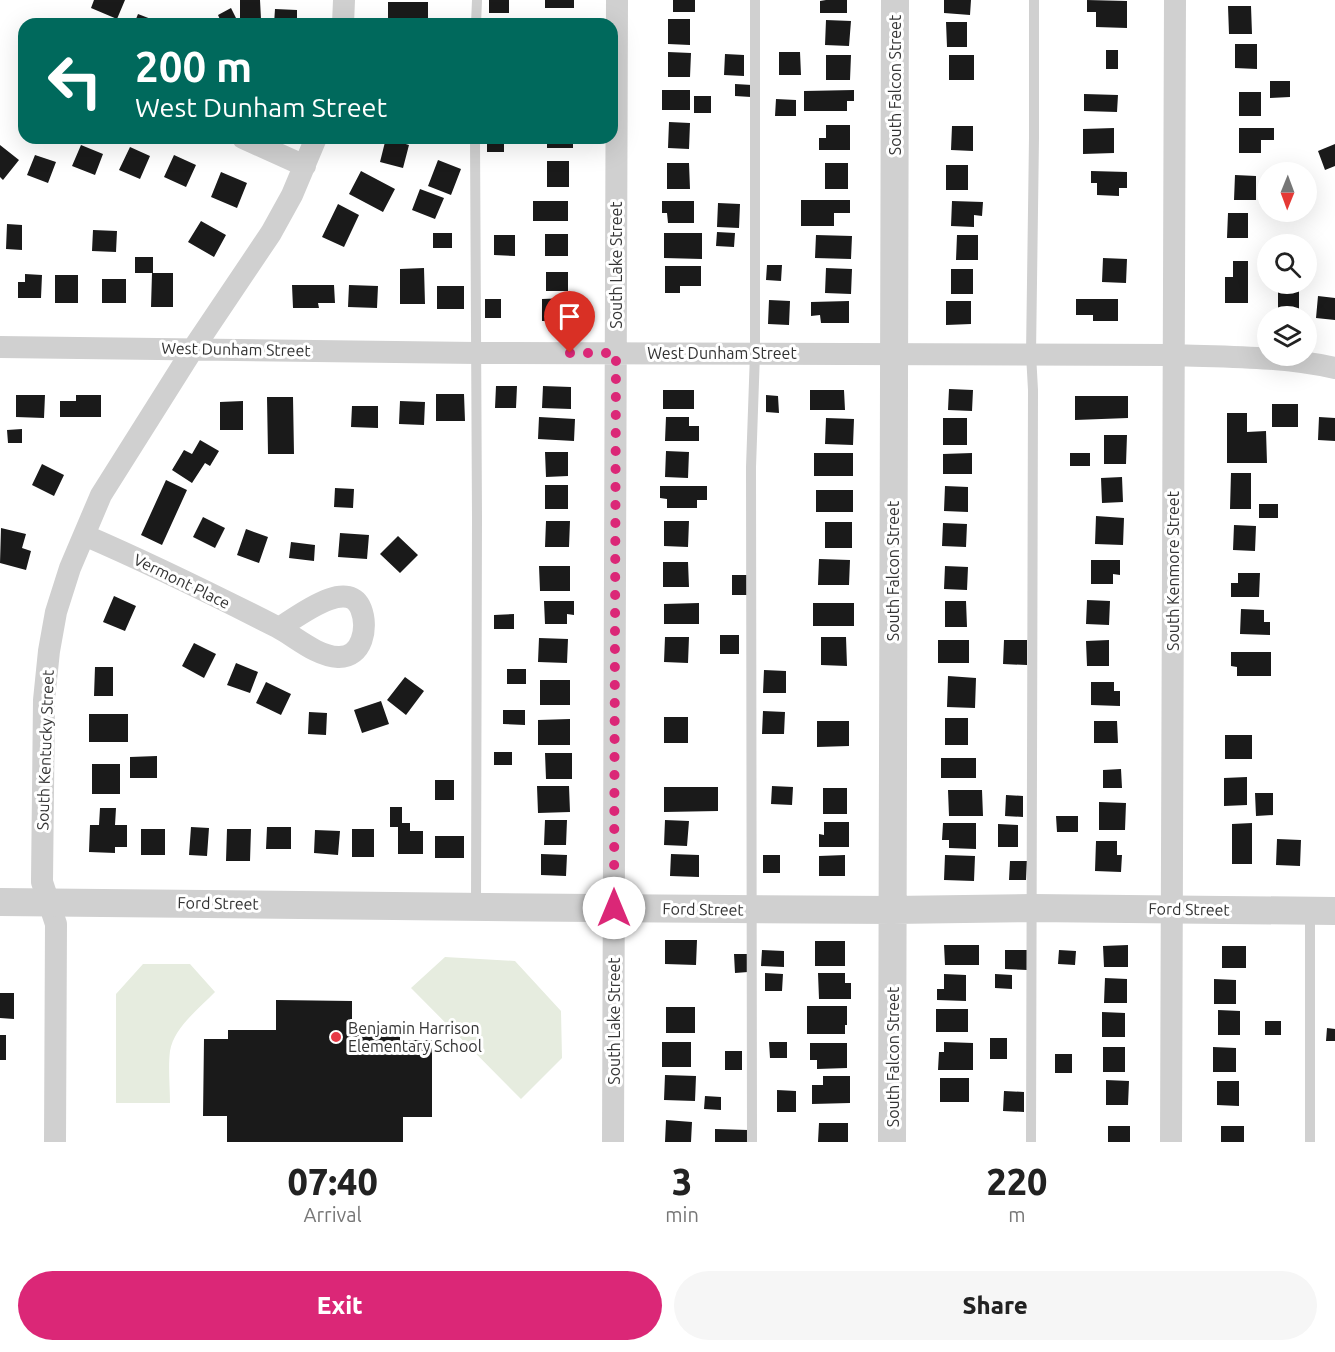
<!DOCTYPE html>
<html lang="en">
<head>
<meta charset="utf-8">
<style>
  body { margin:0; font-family:Ubuntu,sans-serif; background:#f6f6f6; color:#222; height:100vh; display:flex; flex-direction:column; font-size:22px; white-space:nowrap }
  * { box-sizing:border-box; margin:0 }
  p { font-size:20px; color:#767676 }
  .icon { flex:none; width:33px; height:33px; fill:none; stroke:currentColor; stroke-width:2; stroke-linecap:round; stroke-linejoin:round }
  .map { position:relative; height:1142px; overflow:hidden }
  .panel { display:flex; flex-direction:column; background:#fff; flex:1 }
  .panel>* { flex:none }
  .guide { position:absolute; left:18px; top:18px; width:600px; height:126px; border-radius:18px; box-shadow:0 6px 24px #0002; background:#00695c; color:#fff; overflow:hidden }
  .needle { width:39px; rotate:181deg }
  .buttons { position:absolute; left:1257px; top:162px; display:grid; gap:12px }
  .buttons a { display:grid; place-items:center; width:60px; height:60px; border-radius:50%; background:#fff; box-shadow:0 6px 24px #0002; font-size:30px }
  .pin { position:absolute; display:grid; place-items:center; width:51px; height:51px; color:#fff; margin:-62px -26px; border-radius:50% 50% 50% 0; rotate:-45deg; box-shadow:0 0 6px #0007 }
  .pin .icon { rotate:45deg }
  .me { position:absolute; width:66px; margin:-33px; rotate:0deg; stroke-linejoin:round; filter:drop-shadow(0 0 4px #0008) }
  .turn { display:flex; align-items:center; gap:21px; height:126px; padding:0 18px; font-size:27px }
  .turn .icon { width:78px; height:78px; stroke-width:2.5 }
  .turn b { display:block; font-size:42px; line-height:51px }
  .eta { display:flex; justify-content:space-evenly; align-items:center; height:102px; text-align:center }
  .eta b { font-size:36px; font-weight:800; line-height:42px }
  .cta { display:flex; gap:12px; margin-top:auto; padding:12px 18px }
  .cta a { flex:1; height:69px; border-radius:36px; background:#db2777; color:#fff; font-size:24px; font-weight:800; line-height:69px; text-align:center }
  .cta a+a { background:#f6f6f6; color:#222 }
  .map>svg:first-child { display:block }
  .green { fill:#e6ecdf }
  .building { fill:#1a1a1a }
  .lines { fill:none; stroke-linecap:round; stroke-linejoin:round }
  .service { stroke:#d0d0d0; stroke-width:10 }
  .minor { stroke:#d0d0d0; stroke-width:22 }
  .tertiary { stroke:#d0d0d0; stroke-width:28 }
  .route { stroke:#db2777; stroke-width:10; stroke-dasharray:0 18 }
  .poi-dot { fill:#e63946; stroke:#fff; stroke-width:2 }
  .labels { text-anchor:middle; stroke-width:6; stroke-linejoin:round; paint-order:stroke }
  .street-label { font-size:16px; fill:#333; stroke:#fff }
  .poi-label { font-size:16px; fill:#333; stroke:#fff; text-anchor:start }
</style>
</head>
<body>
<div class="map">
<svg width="1335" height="1142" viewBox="0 0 1335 1142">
  <rect width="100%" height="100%" fill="#fff"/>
  <!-- green -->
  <path class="green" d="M445,957L515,961L561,1011L562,1058L521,1099L411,988Z
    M143,964H190L215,992C200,1008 174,1027 170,1051C168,1067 170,1086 170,1103H116V994Z"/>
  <!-- building -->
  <path class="building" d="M94,0H125L117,19L91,8Z
    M240,0H260L261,19H240Z
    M489,0H509V13H489Z
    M545,0H574V8H545Z
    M673,0H695V12H673Z
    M826,0H847V13H820V1Z
    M944,0H971L970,15L944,13Z
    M1087,0L1127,1V28L1096,27V12H1087Z
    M388,2H428V19H418V24H388Z
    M1228,6H1251L1252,34H1229Z
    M231,8L239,24H222L218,15Z
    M275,9L297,10V24H274Z
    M138,14L164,24H134Z
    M668,19H690V45L668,44Z
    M826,20L851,21L849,46L825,45Z
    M946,22H967V47H947Z
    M1235,44H1257V69L1235,68Z
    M1106,50H1118V69H1106Z
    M668,52L691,53L690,77H668Z
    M779,52H800L801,75H779Z
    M725,54L744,55V76L724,75Z
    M826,55H851L850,80H826Z
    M949,55H974V80H949Z
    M1270,81H1290V97L1270,98Z
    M735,84L752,85L751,97L735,96Z
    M662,90H690V110H662Z
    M854,90V101H847V111H804V91Z
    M1239,92H1261V116H1239Z
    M1084,94L1118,95L1117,112L1084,111Z
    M694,96H711V113H694Z
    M776,99L796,100V116H775Z
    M669,122L690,123L689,149L668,148Z
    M826,125H850V150H819V138H826Z
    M952,126H973V151L951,150Z
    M1114,128V153L1083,154V129Z
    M1239,128H1274V140H1261V153H1239Z
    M386,138L409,145L403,168L380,162Z
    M487,138L504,139V152H487Z
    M547,138H573V148H547Z
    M1335,144V166L1325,170L1318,151Z
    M0,145L19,160L3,180L0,177Z
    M81,145L103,154L95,175L72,166Z
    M130,147L150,156L140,179L119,170Z
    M35,155L56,162L48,183L27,175Z
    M174,155L196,165L186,187L164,177Z
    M438,160L461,169L451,195L428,186Z
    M547,161H569V187H547Z
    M667,163H689L690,189H667Z
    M825,163H848V189H825Z
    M946,165H968V190H946Z
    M361,171L395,189L383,212L349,194Z
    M1091,171L1127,172V188H1119V196L1097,195V183H1091Z
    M221,172L247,183L237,208L211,197Z
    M1235,175L1256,176V200H1234Z
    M420,189L444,198L435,219L412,210Z
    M801,200H850V213H834V226H801Z
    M533,201H568V221H533Z
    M662,201H694V223H668L667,213H662Z
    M952,201L983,202L982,216L974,215V227L951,226Z
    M718,203L740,204L739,228L717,227Z
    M338,204L359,215L344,247L322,237Z
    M1228,213H1248V238H1227Z
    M201,221L226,235L214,257L188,242Z
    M7,224L22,225V250L6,249Z
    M93,230L117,231L116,252L92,251Z
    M717,232L735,233L734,247L716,246Z
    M433,233H452V248H433Z
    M664,233H702V259L664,258Z
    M545,234H568V256H545Z
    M494,235H515V256L494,255Z
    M816,235L852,236L851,259L815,258Z
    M957,235H978V260H956Z
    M135,257H153V273H173V307H151L152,273H135Z
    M1103,258L1127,259L1126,283L1102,282Z
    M1233,261H1248V303H1225V277H1233Z
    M767,265H782L781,281L766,280Z
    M665,266H701V286H680V293H665Z
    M424,268L425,304H400V269Z
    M826,268L852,269L851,294L825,293Z
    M951,269H973V294H951Z
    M546,272H568V291H546Z
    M25,274L42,275L41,298H18V282H25Z
    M55,275H78V303H55Z
    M102,279H126V303H102Z
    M292,285H334L335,303H318L319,308H293Z
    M349,285L378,286L377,308L348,307Z
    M437,286H464V309H437Z
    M1278,288H1299V316H1278Z
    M1318,296L1335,298V320L1316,318Z
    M568,298V310H573V321H542V299Z
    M485,299H501V318H485Z
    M1076,299H1118V321H1093V315H1076Z
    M769,300L790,301L789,325L768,324Z
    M849,301V323H821L820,315L811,316V302Z
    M946,301H971V324L946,325Z
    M496,386H517L516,408H495Z
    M543,386L571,387V409L542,408Z
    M949,389L973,390L972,411L948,410Z
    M663,390H694V409H663Z
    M810,390H844L845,410H810Z
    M436,394H464L465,421H436Z
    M16,395H45L44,418L16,417Z
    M76,395H101V417H60V401H76Z
    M766,395L778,396L779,413L766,412Z
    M1075,396H1128V418L1075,420Z
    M267,397H293L294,454H268Z
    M243,401V430H220V402Z
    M400,401L425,402L424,425L399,424Z
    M1272,404H1298V427H1272Z
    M352,406H378V428L351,427Z
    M1227,413H1247V432L1266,431L1267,463H1227Z
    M539,417L575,419L574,441L538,439Z
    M666,417H689V426H699V441H665Z
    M1319,417L1335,418V441L1318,440Z
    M826,418L854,419L853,445L825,444Z
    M943,418H967V445H943Z
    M22,429V443H8L7,430Z
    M1104,435H1127L1126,464H1104Z
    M200,440L219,451L210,466L205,463L192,483L172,470L184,450L192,454Z
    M666,451L689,452L688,478L665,477Z
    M545,452H568V476L546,477Z
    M814,453H853V476H814Z
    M972,453V474H943V454Z
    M1070,453H1090V466H1070Z
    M42,464L64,475L54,496L32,485Z
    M1231,473H1251V509H1230Z
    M1122,477L1123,502L1102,503L1101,478Z
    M166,480L187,490L162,545L141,535Z
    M545,485H568V509H545Z
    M660,486H707V500H697V508H667V499L660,498Z
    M945,486L968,487V512L944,511Z
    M335,488L354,489L353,508L334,507Z
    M816,490H853V512H816Z
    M1259,504H1278V518H1259Z
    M1096,516L1124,518L1123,545L1095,544Z
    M203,517L225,528L215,548L193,537Z
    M546,521H570L569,547H545Z
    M664,521H689L688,547L664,546Z
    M825,522H852V548H825Z
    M943,523L967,524L966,547L942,546Z
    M1234,525L1256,526L1255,551L1233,550Z
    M1,528L26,534L22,548L31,551L26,570L0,563Z
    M246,529L268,537L259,563L237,555Z
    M340,533L369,535L367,559L338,557Z
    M398,536L418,555L400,573L380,554Z
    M291,542L315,545L314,561L289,558Z
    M819,559L850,560L849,585H818Z
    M1091,560H1120V575L1113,574V584H1091Z
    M663,562H688L689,587H663Z
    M539,566H570V591H540Z
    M945,566L968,567L967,590L944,589Z
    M1238,573H1260L1259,597H1231V583H1238Z
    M732,575H749L748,595H732Z
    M114,596L136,606L125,631L103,622Z
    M1087,600L1110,601L1109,625L1086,624Z
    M544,601H574V615L567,614V624H545Z
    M945,601H966L967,627H945Z
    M699,603V624H664V604Z
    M813,603H854V626H813Z
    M1241,609L1264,610V622H1270V635L1240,634Z
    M514,614V629H494V615Z
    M720,635H739V654H720Z
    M665,637H689L688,663L664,662Z
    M821,637H846L847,666L821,665Z
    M539,638L568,639L567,663L538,662Z
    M938,640H969V663H938Z
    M1004,640H1027V665L1003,664Z
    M1109,640V666H1087L1086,641Z
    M194,643L216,654L204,678L182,666Z
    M1231,652H1271V676H1237V667L1231,666Z
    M236,663L258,672L250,693L227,685Z
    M95,667H113V696H94Z
    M507,669H526V684H507Z
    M764,670L786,671V693H763Z
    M948,676L976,678L975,708L947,707Z
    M405,677L424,691L406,715L387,700Z
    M540,680H570V705H540Z
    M266,682L291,694L281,715L256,703Z
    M1091,682H1114V691H1120V706L1091,705Z
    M381,701L389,724L362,733L354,710Z
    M503,710H525V725L503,724Z
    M763,711L785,712L784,734H762Z
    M309,712L327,713L326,735L308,734Z
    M89,714H128V742H89Z
    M664,717H688V743H664Z
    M945,718H968V745H945Z
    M570,719V745H538V720Z
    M817,721H849V746L817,747Z
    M1094,721H1117L1118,743H1094Z
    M1225,735H1252V759H1225Z
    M494,752H512V765H494Z
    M545,753H572V779H546Z
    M157,756V778H130V757Z
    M941,758H976V778H941Z
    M92,764H120V794H92Z
    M1121,769L1122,788H1103V770Z
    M1247,777V805L1224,806V778Z
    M435,780H454V800H435Z
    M537,786H569L570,812L538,813Z
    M772,786L793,787L792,805L771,804Z
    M664,787H718V811L664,812Z
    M823,788H847V814H823Z
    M948,790H982L983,816H949Z
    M1255,793H1273V815L1256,816Z
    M1006,795L1023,796V817L1005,816Z
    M1099,802L1126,803L1125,830H1099Z
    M390,807H402V823H410V831H423V854H398V827H390Z
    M100,808H116L115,825H127V847H115V853L89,852L90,825H99Z
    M1056,816H1078V832H1057Z
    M545,820H567L566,845H544Z
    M665,820L689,821L687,846L664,845Z
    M824,822H849V847H819V834L824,835Z
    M943,823H976V849L949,848V840H942Z
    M1252,823V864H1232V824Z
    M998,824L1018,825V847H998Z
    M191,827L209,828L207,856L189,855Z
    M267,827H291V849H266Z
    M141,829H165V855H141Z
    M227,829H251L250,861H226Z
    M352,829H374V857H352Z
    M315,830L340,831L338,855L314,853Z
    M435,836H464V858H435Z
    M1277,839L1301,840L1300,866L1276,865Z
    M1096,841H1117V855H1122L1121,872L1095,871Z
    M541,854L567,855L566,876L541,875Z
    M671,854L699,855V877L670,876Z
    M763,855H780V873H763Z
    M845,855V876H819V856Z
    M945,855L975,856L974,881L944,880Z
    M1010,861H1027L1026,880H1009Z
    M665,940H697L696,965L665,964Z
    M815,941H845V966H815Z
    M944,945H979V965H945Z
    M1128,945V967H1104L1103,946Z
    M1222,946H1246V968H1222Z
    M762,950L784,951V967L761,966Z
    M1005,950H1028L1027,970L1005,969Z
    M1059,950L1076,951L1075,965L1058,964Z
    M734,954H747L748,972L735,973Z
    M765,973L783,974L782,991H765Z
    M818,973H845V983H851V999H819Z
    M944,974L966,975V1001L937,1000V989H944Z
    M995,974L1012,975V989L995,988Z
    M1105,978L1127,979V1003H1104Z
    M1214,979L1236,980V1004H1214Z
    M0,993H14V1019L0,1018Z
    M276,1000L352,1001V1029H400V1040H432V1117H403V1142H227V1116H203L204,1039H228V1030H276Z
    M807,1006H847V1025H845V1034H807Z
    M666,1007H695V1033H666Z
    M936,1009H968V1032H936Z
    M1218,1010L1240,1011V1035H1218Z
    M1102,1012L1125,1013V1037H1102Z
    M1265,1021H1281V1035H1265Z
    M1327,1028L1335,1029V1041H1326Z
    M0,1035H6V1060H0Z
    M990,1038H1007V1059H990Z
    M662,1042H691V1067H662Z
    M769,1042H787V1058H770Z
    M944,1042L973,1043V1070H938L939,1052H944Z
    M810,1043H847V1068L817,1069V1060H810Z
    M1103,1047H1125V1072H1103Z
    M1213,1047L1236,1048V1072H1213Z
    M725,1051H742V1070H725Z
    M1055,1054H1072V1073H1055Z
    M665,1075L696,1076L695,1101L664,1100Z
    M823,1076H850V1103L812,1104V1085H823Z
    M940,1078H969V1102H940Z
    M1106,1080L1129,1081L1128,1105H1106Z
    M1217,1081H1239V1106L1217,1105Z
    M777,1090L796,1091V1112H777Z
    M1004,1091L1024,1092V1112L1003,1111Z
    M705,1096L721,1097V1110L704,1109Z
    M666,1120L692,1122L691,1142H665Z
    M819,1123H848V1142H818Z
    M1108,1126H1130V1142H1108Z
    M1221,1126H1244V1142H1221Z
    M715,1129L748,1130V1142H715Z"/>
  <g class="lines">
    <!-- service -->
    <path class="service" d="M476,24L477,0
      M475,138L477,518L476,906
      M752,1142L751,467L755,353V0
      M1031,1142L1033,390L1031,354L1034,138V0
      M1310,1142V911"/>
    <!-- minor -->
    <path class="minor" d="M343,24L344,0
      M243,138L305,166
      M0,347L476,353L1173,355C1227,357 1282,356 1335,368
      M84,535C149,563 214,595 277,627C296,637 316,656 338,657C363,658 368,627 361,609C348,576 296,618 279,628
      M55,1142L56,924L42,882L44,700L49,651L56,612L70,568L101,495L193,349L271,233L292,195L316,138
      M613,1142L617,0
      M1171,1142L1175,0"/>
    <!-- tertiary -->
    <path class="tertiary" d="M0,902L592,908L893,910L1032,908L1335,911
      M892,1142L895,0"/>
  </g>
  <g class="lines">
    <!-- route -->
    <path class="route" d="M570,353H616L614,908"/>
  </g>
  <!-- markers -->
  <circle class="poi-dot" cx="336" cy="1037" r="6"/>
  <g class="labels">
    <!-- street labels -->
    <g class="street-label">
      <text transform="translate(895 85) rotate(-90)" y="6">South Falcon Street</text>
      <text transform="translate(616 265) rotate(-90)" y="6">South Lake Street</text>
      <text transform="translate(236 349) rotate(1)" y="6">West Dunham Street</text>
      <text x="722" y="359">West Dunham Street</text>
      <text transform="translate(893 571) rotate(-90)" y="6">South Falcon Street</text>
      <text transform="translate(1173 571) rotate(-90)" y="6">South Kenmore Street</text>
      <text transform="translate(182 581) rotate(26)" y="6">Vermont Place</text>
      <text transform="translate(45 750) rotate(-88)" y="6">South Kentucky Street</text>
      <text transform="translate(218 903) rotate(1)" y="6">Ford Street</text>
      <text transform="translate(703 909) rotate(1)" y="6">Ford Street</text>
      <text transform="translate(1189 909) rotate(1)" y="6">Ford Street</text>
      <text transform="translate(614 1021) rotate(-90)" y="6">South Lake Street</text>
      <text transform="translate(893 1057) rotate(-90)" y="6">South Falcon Street</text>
    </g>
    <!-- poi labels -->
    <g class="poi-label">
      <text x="348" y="1034">Benjamin Harrison<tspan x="348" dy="18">Elementary School</tspan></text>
    </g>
  </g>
</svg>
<div class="buttons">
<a><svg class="needle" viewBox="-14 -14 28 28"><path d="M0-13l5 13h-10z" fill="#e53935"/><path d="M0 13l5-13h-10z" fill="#767676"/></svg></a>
<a><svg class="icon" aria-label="search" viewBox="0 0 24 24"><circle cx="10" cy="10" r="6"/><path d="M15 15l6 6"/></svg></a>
<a><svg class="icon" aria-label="layers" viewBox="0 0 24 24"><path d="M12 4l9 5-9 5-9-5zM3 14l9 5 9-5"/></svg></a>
</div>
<div class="pin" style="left:570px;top:353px;background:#d93025"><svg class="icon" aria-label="arrive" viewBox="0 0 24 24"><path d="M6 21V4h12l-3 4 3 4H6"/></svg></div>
<svg class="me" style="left:614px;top:908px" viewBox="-20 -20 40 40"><circle r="19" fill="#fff"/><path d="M0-13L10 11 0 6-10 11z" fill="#db2777"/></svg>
<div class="guide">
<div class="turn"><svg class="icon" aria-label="left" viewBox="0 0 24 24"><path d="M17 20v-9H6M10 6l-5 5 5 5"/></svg><div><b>200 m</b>West Dunham Street</div></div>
</div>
</div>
<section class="panel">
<div class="eta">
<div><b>07:40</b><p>Arrival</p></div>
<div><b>3</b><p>min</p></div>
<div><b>220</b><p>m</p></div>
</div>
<div class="cta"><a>Exit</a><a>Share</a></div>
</section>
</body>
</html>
